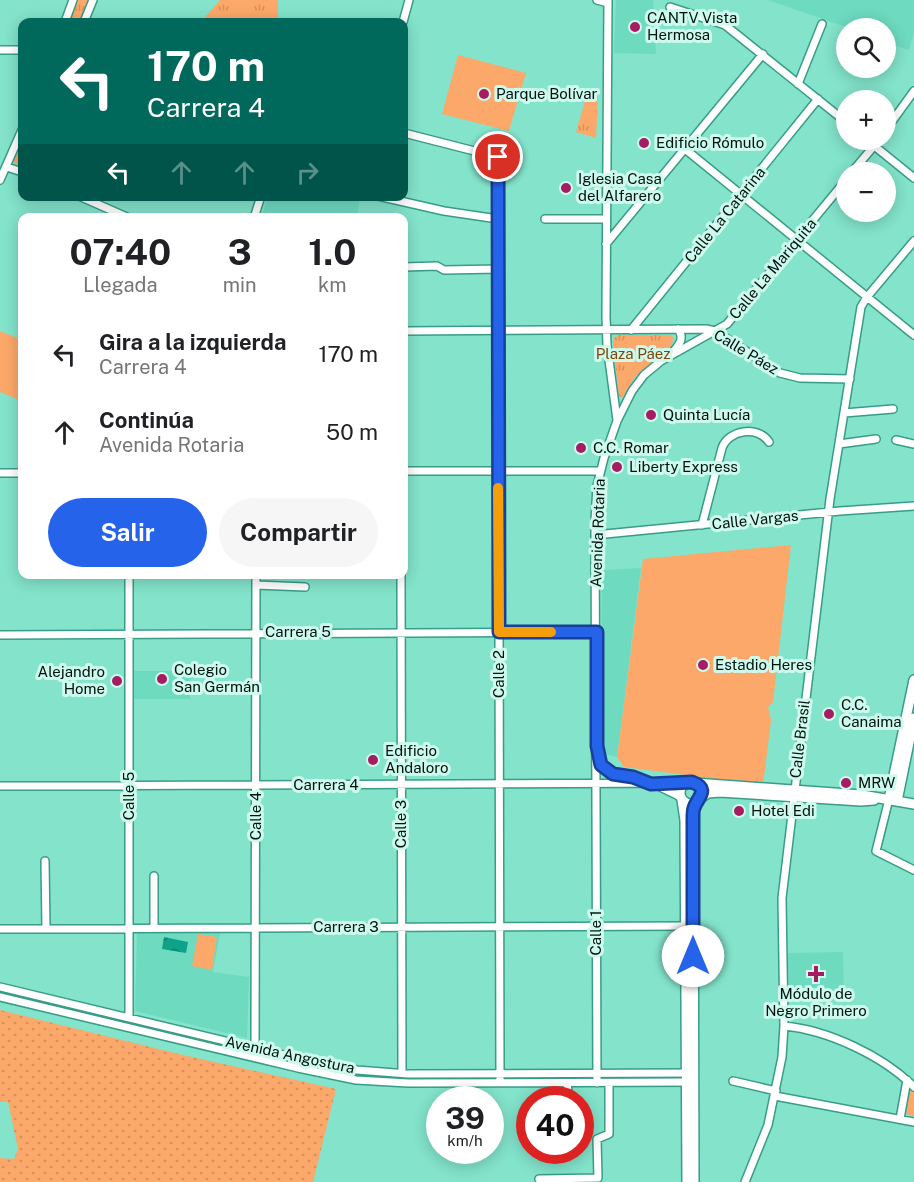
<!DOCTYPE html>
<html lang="es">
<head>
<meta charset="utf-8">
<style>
  body { margin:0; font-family:"Public Sans",sans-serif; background:#f6f6f6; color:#202124; height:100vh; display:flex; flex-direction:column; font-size:22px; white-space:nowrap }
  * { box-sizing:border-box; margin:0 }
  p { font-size:20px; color:#757577 }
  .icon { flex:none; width:33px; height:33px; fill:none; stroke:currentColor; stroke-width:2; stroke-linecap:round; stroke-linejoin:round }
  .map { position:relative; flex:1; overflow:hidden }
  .details { position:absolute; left:18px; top:213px; width:390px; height:366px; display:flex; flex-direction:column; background:#fff; border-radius:12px; box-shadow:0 3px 15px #0003 }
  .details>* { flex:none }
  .guide { position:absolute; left:18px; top:18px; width:390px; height:183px; border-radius:12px; box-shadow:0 3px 15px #0003; background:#00695c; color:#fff; overflow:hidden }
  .tools { position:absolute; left:836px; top:18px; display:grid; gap:12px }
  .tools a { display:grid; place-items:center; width:60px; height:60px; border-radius:50%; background:#fff; box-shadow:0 3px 15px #0003; font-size:30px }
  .speed { position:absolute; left:426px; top:1086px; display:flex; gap:12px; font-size:30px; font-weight:700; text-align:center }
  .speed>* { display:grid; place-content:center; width:78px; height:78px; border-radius:50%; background:#fff; box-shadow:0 3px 15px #0003; line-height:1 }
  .speed small { font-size:15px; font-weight:400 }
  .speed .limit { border:9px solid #d22; background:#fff; color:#111 }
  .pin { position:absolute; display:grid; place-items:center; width:51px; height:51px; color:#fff; margin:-26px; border:3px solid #fff; border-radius:50%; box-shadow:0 2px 6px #0007 }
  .me { position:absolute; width:66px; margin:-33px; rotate:0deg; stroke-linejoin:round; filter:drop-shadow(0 0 4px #0008) }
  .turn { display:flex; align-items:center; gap:21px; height:126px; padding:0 30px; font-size:27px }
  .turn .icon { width:78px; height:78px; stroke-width:2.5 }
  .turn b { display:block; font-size:42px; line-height:51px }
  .lanes { display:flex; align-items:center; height:57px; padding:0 30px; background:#0003; justify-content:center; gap:30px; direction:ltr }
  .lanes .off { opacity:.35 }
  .eta { display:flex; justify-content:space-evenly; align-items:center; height:102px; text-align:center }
  .eta b { font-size:36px; font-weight:700; line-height:42px }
  .button { display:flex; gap:12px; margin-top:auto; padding:12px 30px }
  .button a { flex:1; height:69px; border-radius:36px; background:#2563eb; color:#fff; font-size:24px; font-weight:700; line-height:69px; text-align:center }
  .button a+a { background:#f6f6f6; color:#202124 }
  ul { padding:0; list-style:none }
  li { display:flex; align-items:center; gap:18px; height:78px; padding:0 30px }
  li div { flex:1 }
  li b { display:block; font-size:22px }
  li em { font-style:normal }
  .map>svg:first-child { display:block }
  .built { fill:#6edac0 }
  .grass { fill:url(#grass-dots) }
  .park { fill:url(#park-tufts) }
  .garden { fill:#fca86a }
  .water { fill:url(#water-waves) }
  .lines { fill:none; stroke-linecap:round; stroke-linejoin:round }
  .street-casing { stroke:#389d87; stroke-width:10 }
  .secondary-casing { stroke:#389d87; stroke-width:12 }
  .street { stroke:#fff; stroke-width:7 }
  .secondary { stroke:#fff; stroke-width:9 }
  .route-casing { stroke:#184099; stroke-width:15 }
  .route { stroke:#2563eb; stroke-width:10 }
  .slow { stroke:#f59e0b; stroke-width:10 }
  .poi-dot { fill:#a61c62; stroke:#cdfaed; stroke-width:2 }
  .labels { text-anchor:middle; stroke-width:6; stroke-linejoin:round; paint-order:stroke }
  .poi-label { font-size:15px; fill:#01120e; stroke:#cdfaed; text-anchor:start }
  .street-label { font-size:15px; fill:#01120e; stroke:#cdfaed }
  .park-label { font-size:15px; fill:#814409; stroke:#cdfaed }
</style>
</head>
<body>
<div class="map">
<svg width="914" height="1182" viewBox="0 0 914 1182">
  <defs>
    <pattern id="grass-dots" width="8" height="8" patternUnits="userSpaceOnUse" patternTransform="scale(1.5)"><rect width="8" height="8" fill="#fca86a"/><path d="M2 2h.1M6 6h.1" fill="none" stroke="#d6905b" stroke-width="1.8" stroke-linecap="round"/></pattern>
    <pattern id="park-tufts" width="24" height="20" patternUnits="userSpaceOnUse" patternTransform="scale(1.5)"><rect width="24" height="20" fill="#fca86a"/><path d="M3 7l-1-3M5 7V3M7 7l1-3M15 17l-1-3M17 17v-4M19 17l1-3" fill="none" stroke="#d6905b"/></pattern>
    <pattern id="water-waves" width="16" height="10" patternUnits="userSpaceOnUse" patternTransform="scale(1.5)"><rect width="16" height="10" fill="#0ea389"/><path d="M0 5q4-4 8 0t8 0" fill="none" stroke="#0b836e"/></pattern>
  </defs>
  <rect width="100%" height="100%" fill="#83e3cb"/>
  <!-- built -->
  <path class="built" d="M616,0H653L656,54L614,53Z
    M768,0H914V32L909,50L885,42V28H849Z
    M268,197V196L360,197L357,217H261Z
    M641,568L617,757L601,753L602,570Z
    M134,671H191L190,699H134Z
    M137,933H220L213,972L249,977L247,1038L135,1011Z
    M843,952L844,996L790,997L787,953Z"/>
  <!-- grass -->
  <path class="grass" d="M0,1010L183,1055L336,1089L313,1182H0V1158L14,1159L18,1149L8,1102H0Z"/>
  <!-- park -->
  <path class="park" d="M77,0H89L80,22H68Z
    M220,0H278V22H201Z
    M588,91L598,94L596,138L576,132Z
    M22,137V162L19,166L13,161Z
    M619,335H671L674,338L671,346L635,377L622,398L619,396L613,344L614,338Z
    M912,1090L914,1092V1116L906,1114L908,1095Z"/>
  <!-- garden -->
  <path class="garden" d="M458,55L526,73L509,131L442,114Z
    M0,331L22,340V401L0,392Z
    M791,545L773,702L768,707L771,720L763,785L624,767L617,757L643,559Z
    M198,934L217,937L212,970L192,966Z"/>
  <!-- water -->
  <path class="water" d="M164,937L188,942L186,953L162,949Z"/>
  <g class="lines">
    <defs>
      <path id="street" d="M597,0L608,3
        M608,0L606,317L607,345L617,420
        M670,7L725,25L846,122
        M65,22L73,0
        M84,22L93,0
        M403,22L409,0
        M0,50H22
        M798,84L822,24
        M885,131L914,91
        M404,133L498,157L500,1083
        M867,140L914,178
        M685,149L914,335
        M7,167L22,172
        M852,172L879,140
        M0,180L22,130
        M79,196L129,218
        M378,196L444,211L498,219
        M254,218L261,196
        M545,219H606
        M606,244L763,54
        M404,267L437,266L444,270L498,269
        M631,330L818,99
        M404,331L706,329L715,331L780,373L800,378L850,379
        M673,352C679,345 685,338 678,329
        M844,413L893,409
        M896,440L914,444
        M839,444L876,439
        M404,471H600
        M0,473H22
        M702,525L722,448C728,430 758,425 769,442
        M595,535L840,511L914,506
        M401,574L402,1073
        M256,585L305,587
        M0,635L597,632
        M598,753C603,781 625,773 645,782
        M656,785L681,797
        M0,786L686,783
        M889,799L876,851L914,870
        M45,861L46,928
        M154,876V928
        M0,929L690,926
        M0,987L300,1059L357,1070L408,1074L691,1073
        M0,997L298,1068L356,1080L408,1083L691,1082
        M129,1018V574
        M784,1026C828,1030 883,1056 914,1087
        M255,1052L256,574
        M733,1081L776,1091
        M567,1083L569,1100
        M597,1083L595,521L597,486L604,458L617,421L632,391L644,375L661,361L727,324L846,180
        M775,1096L914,1122
        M900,1119L907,1080
        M539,1179L598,1178L597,1139L609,1134V1083
        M745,1182L768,1125L782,1057L784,1026L782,898L830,499L861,307L867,297L914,241"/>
      <path id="secondary" d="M680 793a11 11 0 1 1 22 0a11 11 0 1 1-22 0Z
        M695,783L862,795L914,804
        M699,799L708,793L720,792L861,801L874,800
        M889,799L914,680
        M682,800L685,820L687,1182
        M897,801L914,718
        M694,1182L693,819L694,808L697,801"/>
    </defs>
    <!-- street casing -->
    <use href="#street" class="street-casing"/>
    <!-- secondary casing -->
    <use href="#secondary" class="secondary-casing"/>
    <!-- street -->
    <use href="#street" class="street"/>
    <!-- secondary -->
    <use href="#secondary" class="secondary"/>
  </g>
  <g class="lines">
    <defs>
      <path id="route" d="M498,157L499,632H597V746L601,765L613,774L633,777L651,784L692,782C711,789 697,798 694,808C693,810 693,817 693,819V956"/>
    </defs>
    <!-- route casing -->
    <use href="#route" class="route-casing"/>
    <!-- route -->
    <use href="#route" class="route"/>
    <!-- slow -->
    <path class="slow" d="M498,488L499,632H551"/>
  </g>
  <!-- markers -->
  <g class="poi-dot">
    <circle cx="635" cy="27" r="6"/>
    <circle cx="484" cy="94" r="6"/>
    <circle cx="644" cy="143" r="6"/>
    <circle cx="566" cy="188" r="6"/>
    <circle cx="651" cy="415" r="6"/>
    <circle cx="581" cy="448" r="6"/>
    <circle cx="617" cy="467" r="6"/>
    <circle cx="703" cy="665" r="6"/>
    <circle cx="162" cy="679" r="6"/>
    <circle cx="117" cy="681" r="6"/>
    <circle cx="829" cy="714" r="6"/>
    <circle cx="373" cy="760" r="6"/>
    <circle cx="846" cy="783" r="6"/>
    <circle cx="739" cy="811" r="6"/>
    <path d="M813 965h6v6h6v6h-6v6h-6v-6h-6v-6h6z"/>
  </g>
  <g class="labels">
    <!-- poi labels -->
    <g class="poi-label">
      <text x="647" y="23">CANTV Vista<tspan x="647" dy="17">Hermosa</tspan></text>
      <text x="496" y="99">Parque Bolívar</text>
      <text x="656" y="148">Edificio Rómulo</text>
      <text x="578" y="184">Iglesia Casa<tspan x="578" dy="17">del Alfarero</tspan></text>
      <text x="663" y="420">Quinta Lucía</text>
      <text x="593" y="453">C.C. Romar</text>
      <text x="629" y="472">Liberty Express</text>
      <text x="715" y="670">Estadio Heres</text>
      <text x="174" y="675">Colegio<tspan x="174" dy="17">San Germán</tspan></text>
      <text x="105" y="677" text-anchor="end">Alejandro<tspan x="105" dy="17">Home</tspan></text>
      <text x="841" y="710">C.C.<tspan x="841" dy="17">Canaima</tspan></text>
      <text x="385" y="756">Edificio<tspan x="385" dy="17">Andaloro</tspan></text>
      <text x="858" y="788">MRW</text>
      <text x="751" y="816">Hotel Edi</text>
      <text x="816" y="999" text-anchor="middle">Módulo de<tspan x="816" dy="17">Negro Primero</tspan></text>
    </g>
    <!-- street labels -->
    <g class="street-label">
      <text transform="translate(725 215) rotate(-51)" y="5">Calle La Catarina</text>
      <text transform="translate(773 269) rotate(-50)" y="5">Calle La Mariquita</text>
      <text transform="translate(746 352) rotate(31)" y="5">Calle Páez</text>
      <text transform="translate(755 520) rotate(-6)" y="5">Calle Vargas</text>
      <text transform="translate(598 533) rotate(-88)" y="5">Avenida Rotaria</text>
      <text x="298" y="637">Carrera 5</text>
      <text transform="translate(499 674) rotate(-90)" y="5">Calle 2</text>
      <text transform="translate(800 739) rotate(-83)" y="5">Calle Brasil</text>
      <text x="326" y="790">Carrera 4</text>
      <text transform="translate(129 796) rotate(-90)" y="5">Calle 5</text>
      <text transform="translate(256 816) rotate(-90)" y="5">Calle 4</text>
      <text transform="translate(401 824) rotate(-90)" y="5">Calle 3</text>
      <text x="346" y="932">Carrera 3</text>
      <text transform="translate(596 933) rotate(-90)" y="5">Calle 1</text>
      <text transform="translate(290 1055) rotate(12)" y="5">Avenida Angostura</text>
    </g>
    <!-- park labels -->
    <g class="park-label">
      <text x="633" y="359">Plaza Páez</text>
    </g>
  </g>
</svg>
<div class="tools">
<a><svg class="icon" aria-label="search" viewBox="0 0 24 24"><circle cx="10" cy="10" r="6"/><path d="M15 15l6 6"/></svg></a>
<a>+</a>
<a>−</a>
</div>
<div class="speed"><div>39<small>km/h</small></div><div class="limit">40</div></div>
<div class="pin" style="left:498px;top:157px;background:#d93025"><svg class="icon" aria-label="arrive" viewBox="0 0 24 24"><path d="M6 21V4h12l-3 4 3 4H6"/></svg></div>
<svg class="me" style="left:693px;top:956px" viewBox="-20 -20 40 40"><circle r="19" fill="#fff"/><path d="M0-13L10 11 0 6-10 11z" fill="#2563eb"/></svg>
<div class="guide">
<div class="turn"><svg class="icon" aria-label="left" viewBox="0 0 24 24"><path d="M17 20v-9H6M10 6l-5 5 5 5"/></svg><div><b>170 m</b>Carrera 4</div></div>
<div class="lanes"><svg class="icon" aria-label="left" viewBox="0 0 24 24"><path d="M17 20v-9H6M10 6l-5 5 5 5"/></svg><svg class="icon off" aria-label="ahead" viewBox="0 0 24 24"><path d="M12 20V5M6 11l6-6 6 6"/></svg><svg class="icon off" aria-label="ahead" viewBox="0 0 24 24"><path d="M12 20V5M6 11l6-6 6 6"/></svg><svg class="icon off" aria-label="right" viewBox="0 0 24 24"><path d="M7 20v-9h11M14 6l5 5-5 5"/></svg></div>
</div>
<section class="details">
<div class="eta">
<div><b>07:40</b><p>Llegada</p></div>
<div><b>3</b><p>min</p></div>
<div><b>1.0</b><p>km</p></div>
</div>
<ul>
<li><svg class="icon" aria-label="left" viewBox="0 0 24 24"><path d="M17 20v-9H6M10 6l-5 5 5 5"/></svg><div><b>Gira a la izquierda</b><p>Carrera 4</p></div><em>170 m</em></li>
<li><svg class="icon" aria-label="ahead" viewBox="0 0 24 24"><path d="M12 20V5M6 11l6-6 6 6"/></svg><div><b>Continúa</b><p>Avenida Rotaria</p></div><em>50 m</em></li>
</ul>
<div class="button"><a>Salir</a><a>Compartir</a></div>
</section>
</div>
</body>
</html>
